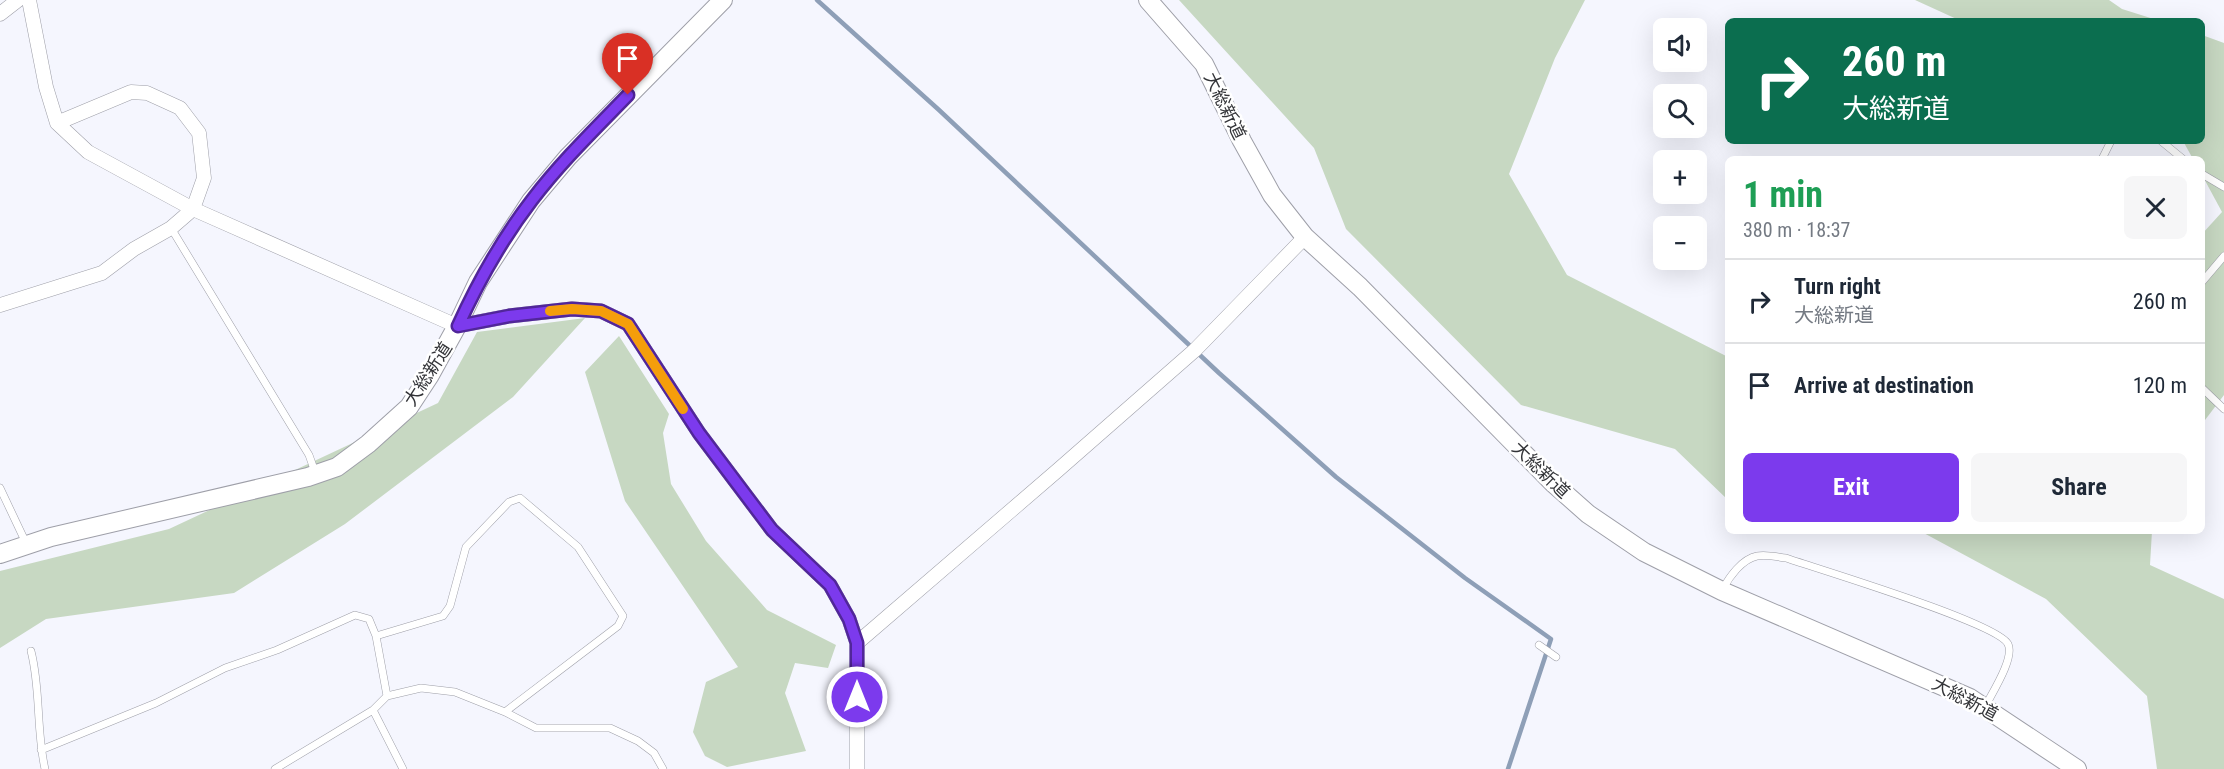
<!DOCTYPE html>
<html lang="en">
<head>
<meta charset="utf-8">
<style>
  body { margin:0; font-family:"Roboto Condensed","Noto Sans JP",sans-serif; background:#f6f6f7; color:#1f2937; height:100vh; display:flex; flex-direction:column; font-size:22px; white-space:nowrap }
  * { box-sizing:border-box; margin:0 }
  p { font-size:20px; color:#747a83 }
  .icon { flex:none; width:33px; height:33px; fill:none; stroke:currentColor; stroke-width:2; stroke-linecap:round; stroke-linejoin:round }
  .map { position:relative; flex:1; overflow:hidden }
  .sheet { position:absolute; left:1725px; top:156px; width:480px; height:378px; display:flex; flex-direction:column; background:#fff; border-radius:9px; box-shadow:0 6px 24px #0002 }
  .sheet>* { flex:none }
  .guide { position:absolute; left:1725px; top:18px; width:480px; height:126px; border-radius:9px; box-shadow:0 6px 24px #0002; background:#0b6e4f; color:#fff; overflow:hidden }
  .controls { position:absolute; left:1653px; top:18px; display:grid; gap:12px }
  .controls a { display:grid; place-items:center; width:54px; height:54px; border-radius:9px; background:#fff; box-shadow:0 6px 24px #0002; font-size:30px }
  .pin { position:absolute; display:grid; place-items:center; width:51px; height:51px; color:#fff; margin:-62px -26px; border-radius:50% 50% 50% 0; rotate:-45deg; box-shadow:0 0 6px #0007 }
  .pin .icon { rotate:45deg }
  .me { position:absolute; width:66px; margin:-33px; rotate:0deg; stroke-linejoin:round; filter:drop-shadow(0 0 4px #0008) }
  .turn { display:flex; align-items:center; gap:21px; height:126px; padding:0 18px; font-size:27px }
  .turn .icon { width:78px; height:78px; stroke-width:2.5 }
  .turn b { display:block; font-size:42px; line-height:51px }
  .round { display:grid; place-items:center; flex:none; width:63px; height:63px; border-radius:9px; background:#f6f6f7 }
  .overview { display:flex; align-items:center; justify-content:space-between; height:102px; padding:0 18px }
  h1 { font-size:36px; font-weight:700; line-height:45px; color:#1e9e55 }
  .action { display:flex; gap:12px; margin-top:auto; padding:12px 18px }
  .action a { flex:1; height:69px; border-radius:9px; background:#7c3aed; color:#fff; font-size:24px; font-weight:700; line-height:69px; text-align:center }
  .action a+a { background:#f6f6f7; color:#1f2937 }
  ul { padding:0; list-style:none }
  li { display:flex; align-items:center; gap:18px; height:84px; padding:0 18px; border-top:2px solid #e0e1e3 }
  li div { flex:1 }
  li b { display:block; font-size:22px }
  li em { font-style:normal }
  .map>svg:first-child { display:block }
  .green { fill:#c7d8c2 }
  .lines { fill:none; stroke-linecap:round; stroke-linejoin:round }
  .stream { stroke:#8e9fb7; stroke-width:4.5 }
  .lane-casing { stroke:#9e9fa8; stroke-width:8 }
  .street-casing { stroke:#9e9fa8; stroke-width:15 }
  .secondary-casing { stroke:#9e9fa8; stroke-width:20 }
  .lane { stroke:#fff; stroke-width:7 }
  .street { stroke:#fff; stroke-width:14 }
  .secondary { stroke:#fff; stroke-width:18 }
  .route-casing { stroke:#51269a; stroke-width:15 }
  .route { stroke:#7c3aed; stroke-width:10 }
  .slow { stroke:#f59e0b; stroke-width:10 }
  .labels { text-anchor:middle; stroke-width:5; stroke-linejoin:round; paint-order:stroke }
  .street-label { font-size:18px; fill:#333438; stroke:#fff }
</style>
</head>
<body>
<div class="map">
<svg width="2224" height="769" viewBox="0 0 2224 769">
  <rect width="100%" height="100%" fill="#f5f6fe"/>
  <!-- green -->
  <path class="green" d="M1179,0H1585L1555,58L1509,174L1567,275L1728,357V500L1675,449L1521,405L1346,229L1314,148Z
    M1915,0H2109L2122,9L2160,21H1961Z
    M2202,35L2224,43V395L2202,424V234L2222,212L2202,175V159H2193L2183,141H2202Z
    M585,318L513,397L345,524L234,593L46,619L0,648V571L169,529L438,403L477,332Z
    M619,336L669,414L663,433L671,484L706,541L767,610L836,645L828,668L795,663L785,693L806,751L727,767L705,756L693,732L706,682L738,667L625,501L585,372Z
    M1920,531H2152L2150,565L2224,599V769H2157L2147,696L2046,599Z"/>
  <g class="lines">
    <!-- stream -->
    <path class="stream" d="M817,0L939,110L1219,373L1336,477L1465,578L1551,639L1508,769"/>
    <defs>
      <path id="lane" d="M2161,141L2183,159
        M2102,159L2111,141
        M2202,174L2224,187
        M171,228L309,455L315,472
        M2202,282L2224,256
        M2202,388L2224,409
        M0,488L26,543
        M1723,589C1729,577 1742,559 1757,556C1766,554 1777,557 1786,558C1818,569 1998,623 2008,644C2015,658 1992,693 1985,707
        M376,636L443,616L450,606L466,547L509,502L520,498L578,547L623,616L618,626L505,712
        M1539,645L1556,657
        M31,651C41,690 36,730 45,769
        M373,710L403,769
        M41,750L156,703L225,668L277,650L355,615L369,619L376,636L387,696
        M275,769L373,710L387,696L421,688L455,692L505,712L536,728H610L638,741L654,753L663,769"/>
      <path id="street" d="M29,0L46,87L57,123L88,152L193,209L457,326L509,316L572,309L601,311L628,324L699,433L772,530L830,585L849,619L857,643V769
        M0,14L18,0
        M0,305L102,273L134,249L171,228L193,209L204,178L199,133L180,108L147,93L131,92L57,123
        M857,643L1058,470L1195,350L1305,237"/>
      <path id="secondary" d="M1148,0L1204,64L1242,141L1272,195L1305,237L1360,287L1553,483L1588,514L1644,552L1722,591L1970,698L2077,769
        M0,554L51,537L308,477L337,467L368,444L409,407L430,375L457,326L478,282L531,201L568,157L723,0"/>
    </defs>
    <!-- lane casing -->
    <use href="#lane" class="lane-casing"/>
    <!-- street casing -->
    <use href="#street" class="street-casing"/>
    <!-- secondary casing -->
    <use href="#secondary" class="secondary-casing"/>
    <!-- lane -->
    <use href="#lane" class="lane"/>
    <!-- street -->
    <use href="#street" class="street"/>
    <!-- secondary -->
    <use href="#secondary" class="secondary"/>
  </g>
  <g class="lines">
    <defs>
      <path id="route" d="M628,95C595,129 561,162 532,200C502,239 478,282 458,326L509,316L572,309L601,311L628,324L699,433L772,530L830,585L849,619L857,643V697"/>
    </defs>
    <!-- route casing -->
    <use href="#route" class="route-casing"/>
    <!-- route -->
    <use href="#route" class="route"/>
    <!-- slow -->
    <path class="slow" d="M550,311L572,309L601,311L628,324L683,409"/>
  </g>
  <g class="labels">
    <!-- street labels -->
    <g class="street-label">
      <text transform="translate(1225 106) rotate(64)" y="6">大総新道</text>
      <text transform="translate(428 374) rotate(-57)" y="6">大総新道</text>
      <text transform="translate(1541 470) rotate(44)" y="6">大総新道</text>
      <text transform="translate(1965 699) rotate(28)" y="6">大総新道</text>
    </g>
  </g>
</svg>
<div class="controls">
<a><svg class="icon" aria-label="sound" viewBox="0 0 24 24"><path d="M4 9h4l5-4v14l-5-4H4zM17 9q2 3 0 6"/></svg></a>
<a><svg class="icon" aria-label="search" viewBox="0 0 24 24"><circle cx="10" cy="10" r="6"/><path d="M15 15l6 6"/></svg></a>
<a>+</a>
<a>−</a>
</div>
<div class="pin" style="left:628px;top:95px;background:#d93025"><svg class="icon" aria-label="arrive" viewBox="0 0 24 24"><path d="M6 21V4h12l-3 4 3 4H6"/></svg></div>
<svg class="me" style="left:857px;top:697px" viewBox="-20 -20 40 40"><circle r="17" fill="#7c3aed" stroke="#fff" stroke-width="3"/><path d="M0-11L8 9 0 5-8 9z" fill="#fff"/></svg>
<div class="guide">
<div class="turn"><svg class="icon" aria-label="right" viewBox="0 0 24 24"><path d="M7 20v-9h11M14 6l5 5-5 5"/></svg><div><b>260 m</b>大総新道</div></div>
</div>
<section class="sheet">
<div class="overview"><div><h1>1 min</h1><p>380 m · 18:37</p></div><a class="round"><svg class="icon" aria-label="close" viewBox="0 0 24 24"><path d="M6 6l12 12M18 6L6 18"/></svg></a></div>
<ul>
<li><svg class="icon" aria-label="right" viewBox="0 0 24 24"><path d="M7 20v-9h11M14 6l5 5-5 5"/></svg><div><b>Turn right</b><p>大総新道</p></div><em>260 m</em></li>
<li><svg class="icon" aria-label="arrive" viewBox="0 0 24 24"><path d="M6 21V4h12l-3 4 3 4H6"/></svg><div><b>Arrive at destination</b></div><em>120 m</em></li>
</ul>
<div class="action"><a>Exit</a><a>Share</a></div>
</section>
</div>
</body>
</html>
